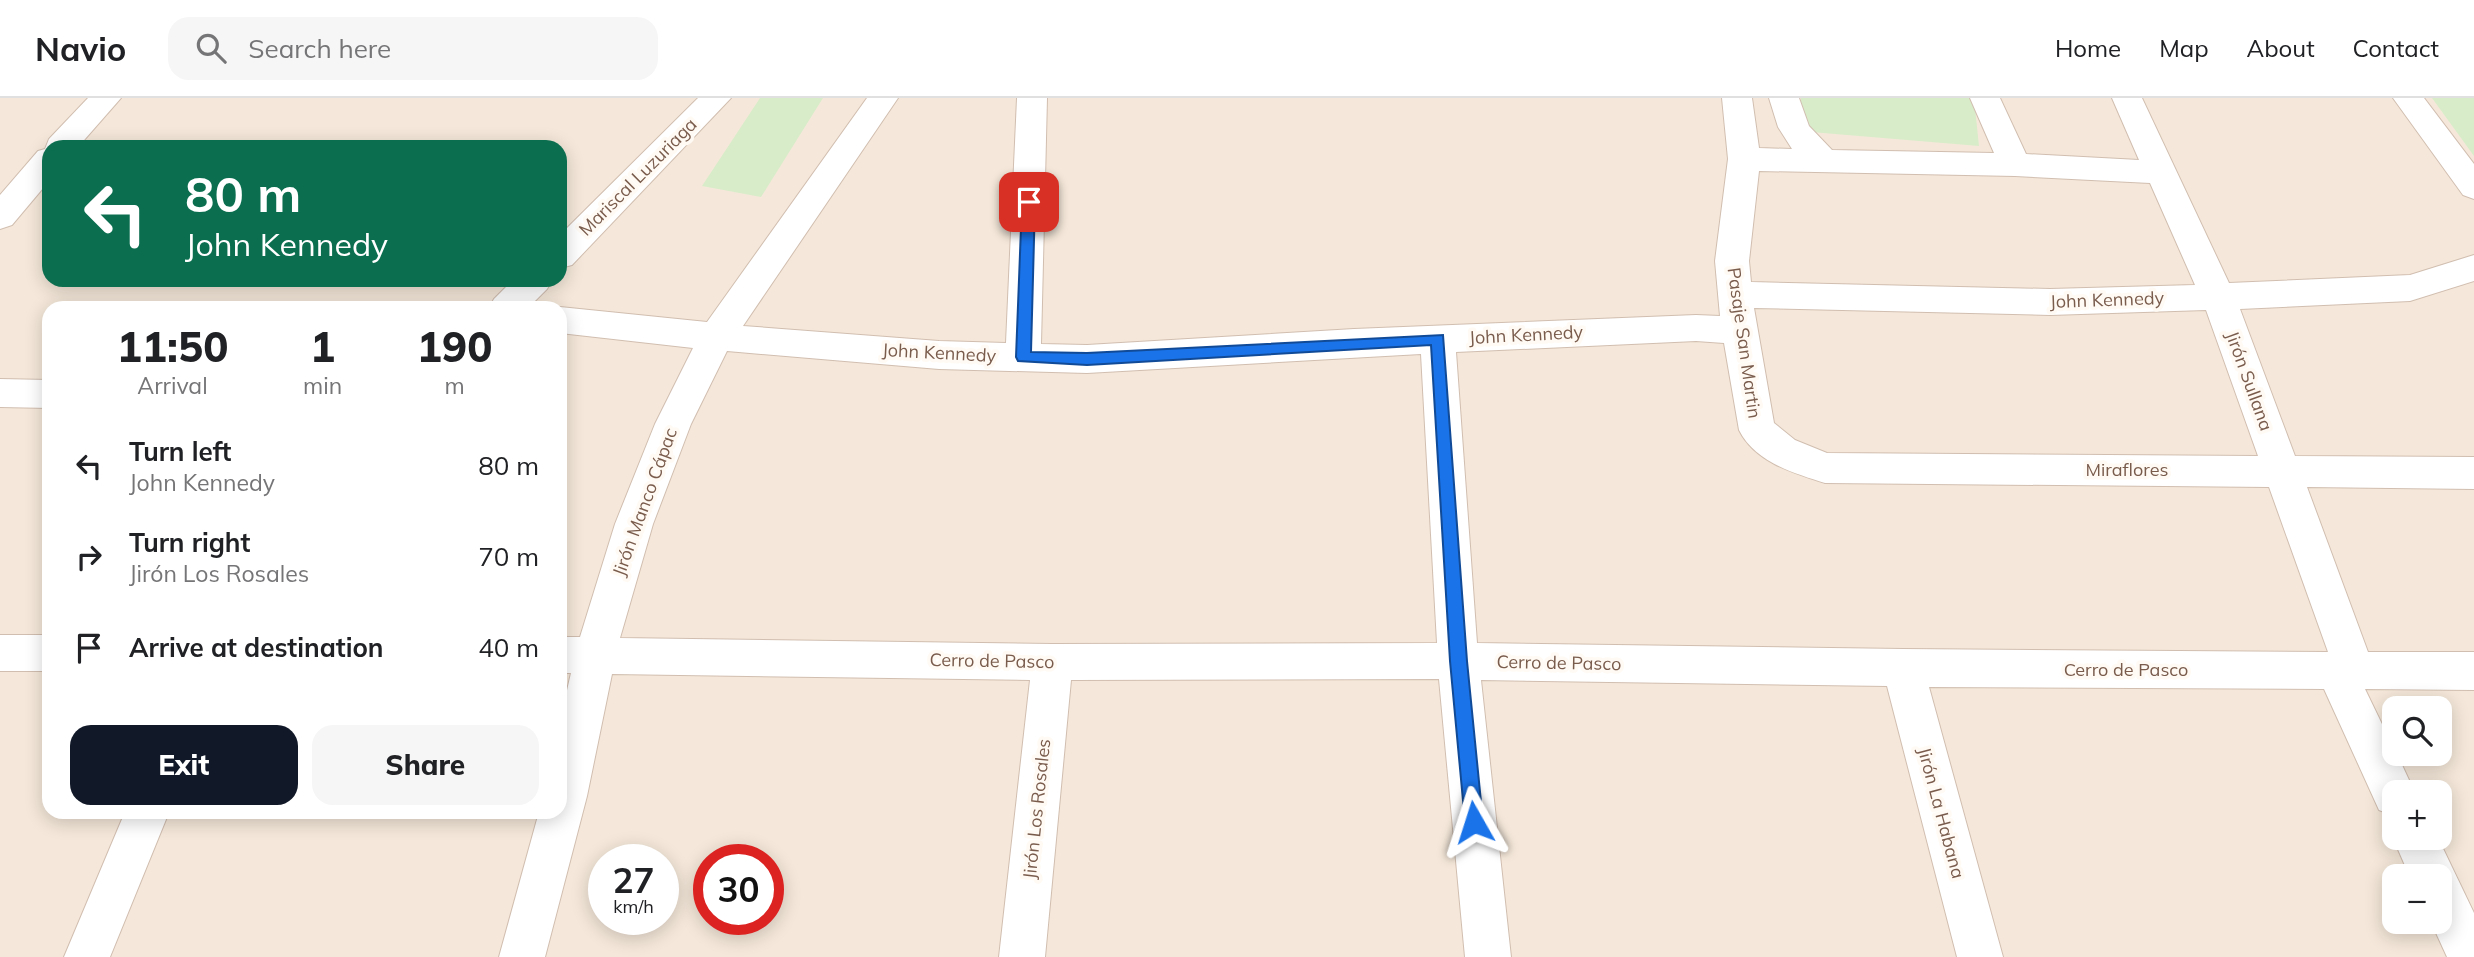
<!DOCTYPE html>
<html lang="en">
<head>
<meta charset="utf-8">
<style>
  body { margin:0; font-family:Mulish,sans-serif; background:#f6f6f6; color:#202124; height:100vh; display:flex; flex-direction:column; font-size:26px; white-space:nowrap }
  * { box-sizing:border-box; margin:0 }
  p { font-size:23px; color:#757577 }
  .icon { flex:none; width:38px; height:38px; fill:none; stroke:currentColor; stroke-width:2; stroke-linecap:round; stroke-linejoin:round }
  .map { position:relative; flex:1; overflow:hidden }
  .details { position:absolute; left:42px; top:203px; width:525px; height:518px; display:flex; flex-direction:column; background:#fff; border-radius:21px; box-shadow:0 4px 18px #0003 }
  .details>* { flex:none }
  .banner { position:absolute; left:42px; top:42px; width:525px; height:147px; border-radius:21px; box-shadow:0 4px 18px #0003; background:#0b6e4f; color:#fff; overflow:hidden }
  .fabs { position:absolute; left:2382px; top:598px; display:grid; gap:14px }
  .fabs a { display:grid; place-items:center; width:70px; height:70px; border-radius:14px; background:#fff; box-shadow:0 4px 18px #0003; font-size:35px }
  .speed { position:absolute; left:588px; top:746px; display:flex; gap:14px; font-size:35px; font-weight:700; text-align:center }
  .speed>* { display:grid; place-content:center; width:91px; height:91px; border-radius:50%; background:#fff; box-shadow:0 4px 18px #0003; line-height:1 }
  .speed small { font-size:18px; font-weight:400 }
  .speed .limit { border:10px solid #d22; background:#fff; color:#111 }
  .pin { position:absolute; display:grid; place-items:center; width:60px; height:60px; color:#fff; margin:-30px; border-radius:14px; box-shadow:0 4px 10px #0006 }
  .me { position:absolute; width:77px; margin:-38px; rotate:354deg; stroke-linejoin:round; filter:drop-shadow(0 0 5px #0008) }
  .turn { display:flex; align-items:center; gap:24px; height:147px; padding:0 28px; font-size:32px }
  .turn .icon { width:91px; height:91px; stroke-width:2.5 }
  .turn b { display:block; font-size:49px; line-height:60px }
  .eta { display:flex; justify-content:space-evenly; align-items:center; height:119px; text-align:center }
  .eta b { font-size:42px; font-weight:800; line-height:49px }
  .cta { display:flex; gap:14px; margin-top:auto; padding:14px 28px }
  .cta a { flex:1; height:80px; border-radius:21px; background:#111827; color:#fff; font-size:28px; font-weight:800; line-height:80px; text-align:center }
  .cta a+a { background:#f6f6f6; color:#202124 }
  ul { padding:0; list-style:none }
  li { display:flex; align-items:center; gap:21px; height:91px; padding:0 28px }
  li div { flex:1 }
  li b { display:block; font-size:26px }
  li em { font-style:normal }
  header { display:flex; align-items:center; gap:42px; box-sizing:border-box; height:98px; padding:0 35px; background:#fff; border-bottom:2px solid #e0e0e0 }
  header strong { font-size:33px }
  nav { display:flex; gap:38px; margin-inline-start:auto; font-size:24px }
  .search { width:490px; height:63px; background:#f6f6f6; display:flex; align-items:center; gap:18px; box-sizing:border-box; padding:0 24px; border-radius:21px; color:#757577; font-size:26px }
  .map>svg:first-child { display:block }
  .residential { fill:#f5e8da; fill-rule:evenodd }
  .green { fill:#d8ecc9 }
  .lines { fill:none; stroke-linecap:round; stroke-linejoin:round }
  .minor-casing { stroke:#d1beb0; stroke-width:2 }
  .minor { fill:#fff; fill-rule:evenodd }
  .route { fill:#1a73e8; stroke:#114b97; stroke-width:2 }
  .labels { text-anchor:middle; stroke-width:7; stroke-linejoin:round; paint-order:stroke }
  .street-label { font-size:18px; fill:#7a5c4d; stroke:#fffaf3 }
</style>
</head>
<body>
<header>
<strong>Navio</strong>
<div class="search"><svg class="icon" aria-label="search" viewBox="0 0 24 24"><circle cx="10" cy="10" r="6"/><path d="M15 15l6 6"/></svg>Search here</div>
<nav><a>Home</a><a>Map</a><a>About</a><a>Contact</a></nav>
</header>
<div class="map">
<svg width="2474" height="859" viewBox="0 0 2474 859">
  <rect width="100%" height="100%" fill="#fdf6ec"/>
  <!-- residential -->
  <path class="residential" d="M0,0H2474V859H0ZM49,49H560V182H49ZM49,210H560V714H49ZM2394,611H2440V656H2394ZM2394,695H2440V740H2394ZM604,761H663V821H604ZM709,761H768V821H709ZM2394,779H2440V824H2394Z"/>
  <!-- green -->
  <path class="green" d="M760,0H823L761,99L702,88Z
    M1801,0H1974L1979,48L1799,33Z
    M2432,0H2474V58Z"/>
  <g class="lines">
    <defs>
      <path id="minor" d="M88,0H121L78,49H49V83L12,127L0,131V97L38,53L45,51L49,41Z
        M698,0H731L572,167L560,170V137Z
        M867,0H898L743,228L939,243L1006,245L1017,0H1047L1041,246L1087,247L1354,231L1696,217L1720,218L1715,163L1728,61L1722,0H1752L1759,50L1792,51L1778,29L1769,0H1799L1809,28L1832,52L1994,55L1970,0H2000L2026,56L2139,62L2112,0H2142L2229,185L2410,177L2474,157V183L2410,203L2240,211L2295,358L2474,359V391L2307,389L2368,554H2474V592L2365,591L2394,651V656H2397L2415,695H2394V718L2379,712L2324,591L1929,589L2003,859H1957L1887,588L1481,582L1511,859H1465L1439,581L1071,582L1045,859H999L1030,582L612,576L587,698L545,859H499L539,714H560V623L571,575H560V539H580L615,426L655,326L693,250L560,235V210H556L560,209L707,224ZM1759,73L2015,78L2150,85L2195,187L2050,191L1751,184L1749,163ZM1754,210L2050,217L2206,212L2258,358L1827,355L1795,342L1774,325ZM1696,243L1724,245L1739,332C1755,364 1793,375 1825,385L2269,389L2328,554L1903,551L1477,545L1456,254ZM727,253L939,271L1087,275L1421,256L1437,545L1052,546L620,540L653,426L691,326Z
        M2393,0H2424L2474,66V101L2463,97Z
        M513,182H552L547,191L528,210H489L494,201Z
        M0,281L49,282V310L0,309Z
        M0,537H49V573H0Z
        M125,714H169L110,859H64Z
        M2394,738V740H2438L2474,815V859H2447L2431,824H2440V779H2410L2393,740Z"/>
    </defs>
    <!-- minor casing -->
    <use href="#minor" class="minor-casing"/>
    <!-- minor -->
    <use href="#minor" class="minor"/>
  </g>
  <!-- route -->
  <path class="route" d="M1029,99L1035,104L1031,254L1087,255L1443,237L1467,563L1483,724L1481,730L1474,733L1468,730L1465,724L1450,563L1431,247L1087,267L1018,263L1016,259L1022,104Z"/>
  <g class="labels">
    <!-- street labels -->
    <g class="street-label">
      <text transform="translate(638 79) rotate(-45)" y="6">Mariscal Luzuriaga</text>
      <text transform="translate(2107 202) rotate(-2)" y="6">John Kennedy</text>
      <text transform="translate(1526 237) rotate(-3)" y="6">John Kennedy</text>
      <text transform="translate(1744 245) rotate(82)" y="6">Pasaje San Martin</text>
      <text transform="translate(939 255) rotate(3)" y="6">John Kennedy</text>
      <text transform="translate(2249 283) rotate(70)" y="6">Jirón Sullana</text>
      <text x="2127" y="378">Miraflores</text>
      <text transform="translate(645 404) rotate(-70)" y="6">Jirón Manco Cápac</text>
      <text transform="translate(992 563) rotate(1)" y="6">Cerro de Pasco</text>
      <text transform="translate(1559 565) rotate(1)" y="6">Cerro de Pasco</text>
      <text x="2126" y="578">Cerro de Pasco</text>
      <text transform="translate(1037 711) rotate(-84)" y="6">Jirón Los Rosales</text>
      <text transform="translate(1941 715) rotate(75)" y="6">Jirón La Habana</text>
    </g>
  </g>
</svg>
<div class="fabs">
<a><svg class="icon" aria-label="search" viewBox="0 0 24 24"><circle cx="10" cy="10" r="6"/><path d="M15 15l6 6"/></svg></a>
<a>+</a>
<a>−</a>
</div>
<div class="speed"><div>27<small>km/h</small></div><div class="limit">30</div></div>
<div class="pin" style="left:1029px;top:104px;background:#d93025"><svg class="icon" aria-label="arrive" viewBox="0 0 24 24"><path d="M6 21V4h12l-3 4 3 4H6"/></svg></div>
<svg class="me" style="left:1474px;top:724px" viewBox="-20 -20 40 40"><path d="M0-17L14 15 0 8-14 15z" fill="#1a73e8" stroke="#fff" stroke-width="4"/></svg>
<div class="banner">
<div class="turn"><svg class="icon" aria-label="left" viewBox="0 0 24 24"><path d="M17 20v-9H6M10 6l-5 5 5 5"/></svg><div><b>80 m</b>John Kennedy</div></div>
</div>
<section class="details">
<div class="eta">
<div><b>11:50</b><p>Arrival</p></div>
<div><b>1</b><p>min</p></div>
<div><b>190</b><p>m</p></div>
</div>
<ul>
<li><svg class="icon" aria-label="left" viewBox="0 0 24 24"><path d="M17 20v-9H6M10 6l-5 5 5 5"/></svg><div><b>Turn left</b><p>John Kennedy</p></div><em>80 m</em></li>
<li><svg class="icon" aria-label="right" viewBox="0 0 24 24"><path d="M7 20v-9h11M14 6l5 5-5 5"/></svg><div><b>Turn right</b><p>Jirón Los Rosales</p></div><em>70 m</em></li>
<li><svg class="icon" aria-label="arrive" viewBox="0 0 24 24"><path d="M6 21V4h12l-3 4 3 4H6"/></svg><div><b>Arrive at destination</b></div><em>40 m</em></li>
</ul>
<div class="cta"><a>Exit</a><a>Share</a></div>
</section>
</div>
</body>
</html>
